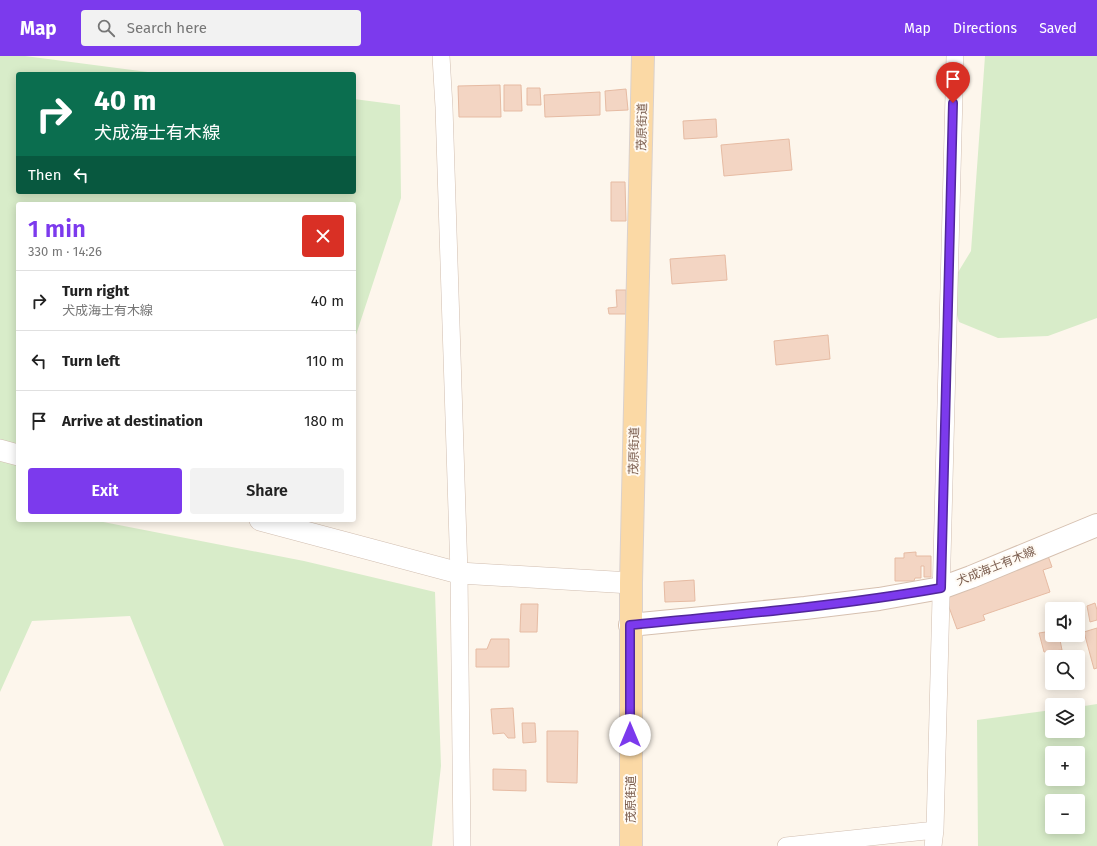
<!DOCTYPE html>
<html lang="en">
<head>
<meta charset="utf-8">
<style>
  body { margin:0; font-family:"Fira Sans","Noto Sans JP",sans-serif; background:#f2f2f2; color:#222; height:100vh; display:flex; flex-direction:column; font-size:15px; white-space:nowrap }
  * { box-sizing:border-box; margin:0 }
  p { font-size:13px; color:#767676 }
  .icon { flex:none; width:22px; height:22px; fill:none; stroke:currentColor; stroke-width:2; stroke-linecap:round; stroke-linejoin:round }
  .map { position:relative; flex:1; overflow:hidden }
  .sheet { position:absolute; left:16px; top:146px; width:340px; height:320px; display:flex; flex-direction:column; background:#fff; border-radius:4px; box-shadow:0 2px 10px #0003 }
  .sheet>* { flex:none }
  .hud { position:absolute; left:16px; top:16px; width:340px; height:122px; border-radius:4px; box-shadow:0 2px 10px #0003; background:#0b6e4f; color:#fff; overflow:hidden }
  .fabs { position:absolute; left:1045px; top:546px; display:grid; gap:8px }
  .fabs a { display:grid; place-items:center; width:40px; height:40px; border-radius:4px; background:#fff; box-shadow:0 2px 10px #0003; font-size:20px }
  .pin { position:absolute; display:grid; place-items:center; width:34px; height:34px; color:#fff; margin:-41px -17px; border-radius:50% 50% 50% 0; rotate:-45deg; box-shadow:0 0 4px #0007 }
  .pin .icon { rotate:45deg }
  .me { position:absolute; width:44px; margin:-22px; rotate:0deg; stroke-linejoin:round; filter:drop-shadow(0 0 3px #0008) }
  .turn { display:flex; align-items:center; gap:14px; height:84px; padding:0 12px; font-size:18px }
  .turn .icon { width:52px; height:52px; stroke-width:2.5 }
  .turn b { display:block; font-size:28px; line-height:34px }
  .then { display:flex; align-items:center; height:38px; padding:0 12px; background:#0003; gap:8px; font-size:15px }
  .round { display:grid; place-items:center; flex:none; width:42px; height:42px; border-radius:4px; background:#f2f2f2 }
  .head { display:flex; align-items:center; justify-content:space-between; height:68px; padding:0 12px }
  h1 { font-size:24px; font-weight:600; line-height:30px; color:#7c3aed }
  .primary-button { display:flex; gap:8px; margin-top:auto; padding:8px 12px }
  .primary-button a { flex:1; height:46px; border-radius:4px; background:#7c3aed; color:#fff; font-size:16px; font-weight:600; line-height:46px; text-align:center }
  .primary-button a+a { background:#f2f2f2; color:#222 }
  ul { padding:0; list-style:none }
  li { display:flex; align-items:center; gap:12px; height:60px; padding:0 12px; border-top:1px solid #e0e0e0 }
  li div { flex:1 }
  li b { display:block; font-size:15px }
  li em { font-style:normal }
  header { display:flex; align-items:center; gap:24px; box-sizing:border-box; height:56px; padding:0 20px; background:#7c3aed; color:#fff }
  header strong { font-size:19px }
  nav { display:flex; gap:22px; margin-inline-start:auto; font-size:14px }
  .search { width:280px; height:36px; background:#f2f2f2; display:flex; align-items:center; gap:10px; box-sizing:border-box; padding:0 14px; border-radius:4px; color:#767676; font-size:15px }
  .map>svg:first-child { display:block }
  .green { fill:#d8ecc9; fill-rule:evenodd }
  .building { fill:#f3d5c3; stroke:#e6bba3 }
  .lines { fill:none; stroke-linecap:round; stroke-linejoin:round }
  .minor-casing { stroke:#d1beb0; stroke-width:18 }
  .tertiary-casing { stroke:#d1beb0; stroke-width:22 }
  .secondary-casing { stroke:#d6c0b0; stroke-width:24 }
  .primary-casing { stroke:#dad1cd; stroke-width:24 }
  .minor { stroke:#fff; stroke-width:17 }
  .tertiary { stroke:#fff; stroke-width:21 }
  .secondary { stroke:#fff; stroke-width:22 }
  .primary { stroke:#fbd9a5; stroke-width:22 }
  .route-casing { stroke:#51269a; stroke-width:10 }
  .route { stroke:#7c3aed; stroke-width:7 }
  .labels { text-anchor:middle; stroke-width:4; stroke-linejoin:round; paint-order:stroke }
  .street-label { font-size:12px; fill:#7a5c4d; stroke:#fffaf3 }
</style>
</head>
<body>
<header>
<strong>Map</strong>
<div class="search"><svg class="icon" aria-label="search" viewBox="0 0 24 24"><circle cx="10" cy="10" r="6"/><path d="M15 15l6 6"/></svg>Search here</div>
<nav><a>Map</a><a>Directions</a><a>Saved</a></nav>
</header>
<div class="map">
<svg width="1097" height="790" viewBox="0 0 1097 790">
  <rect width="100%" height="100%" fill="#fdf6ec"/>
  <!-- green -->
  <path class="green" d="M0,0H25L163,18H18V136H354V43L400,49L401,142L354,285V148H18V464H93L304,505L435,536L441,710L432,790H224L130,560L32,565L0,636Z
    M985,0H1097V262L1048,280L998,282L959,266L949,231L971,195Z
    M1097,648V790H978L977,664L1052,654V675H1078V651ZM1052,697H1078V723H1052ZM1052,745H1078V771H1052Z"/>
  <!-- building -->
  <path class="building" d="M500,29L501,61H459L458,30Z
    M504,29H521L522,55H504Z
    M527,32H540L541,49H527Z
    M626,33L628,54L606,55L605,35Z
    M600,36V59L545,61L544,39Z
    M716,63L717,81L684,83L683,65Z
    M789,83L792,114L724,120L721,89Z
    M611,126H625L626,165H611Z
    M725,199L727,224L672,228L670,203Z
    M616,234H626V258H609L608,252L617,251Z
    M828,279L830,303L776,309L774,285Z
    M916,496V500H931V521H924V510H921V522H915L914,525H895V502H904V497Z
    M1047,497L1052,511L1043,514L1050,536L983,559L985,564L957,573L942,532Z
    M694,524L695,545L665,546L664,526Z
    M1095,547L1097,554V564L1090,566L1087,550Z
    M521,548H538L537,576H520Z
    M1097,572V612L1094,613L1084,576Z
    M1052,575V579H1059L1062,594L1044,596L1039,577Z
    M491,583H509V611H476V593H487Z
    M513,652L515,682H508L504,677L493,678L491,653Z
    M522,667H535L536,686L523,687Z
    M547,675H578L577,727L547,726Z
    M493,713L526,714V735L493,734Z"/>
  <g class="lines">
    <defs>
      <path id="minor" d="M441,0L444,51L459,517L462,790
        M786,790L935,774
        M933,790L935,774L955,0"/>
      <path id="tertiary" d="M0,394L18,399
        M260,464L459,517L631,527"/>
      <path id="secondary" d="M630,569L805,552L879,543L941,532L971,521L1097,469"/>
      <path id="primary" d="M631,790V527L643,0"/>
    </defs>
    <!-- minor casing -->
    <use href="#minor" class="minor-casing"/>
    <!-- tertiary casing -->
    <use href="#tertiary" class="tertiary-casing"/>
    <!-- secondary casing -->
    <use href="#secondary" class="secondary-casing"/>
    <!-- primary casing -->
    <use href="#primary" class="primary-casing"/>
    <!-- minor -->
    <use href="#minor" class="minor"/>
    <!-- tertiary -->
    <use href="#tertiary" class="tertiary"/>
    <!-- secondary -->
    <use href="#secondary" class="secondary"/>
    <!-- primary -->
    <use href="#primary" class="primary"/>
  </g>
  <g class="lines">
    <defs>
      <path id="route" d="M630,679V569C734,559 838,550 941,532L953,47"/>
    </defs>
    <!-- route casing -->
    <use href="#route" class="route-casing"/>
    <!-- route -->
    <use href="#route" class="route"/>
  </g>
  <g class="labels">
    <!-- street labels -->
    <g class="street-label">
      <text transform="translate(642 71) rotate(-89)" y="4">茂原街道</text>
      <text transform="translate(634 395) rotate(-89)" y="4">茂原街道</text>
      <text transform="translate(996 510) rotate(-22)" y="4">犬成海士有木線</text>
      <text transform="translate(631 743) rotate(-90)" y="4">茂原街道</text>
    </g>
  </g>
</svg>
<div class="fabs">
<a><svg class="icon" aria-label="sound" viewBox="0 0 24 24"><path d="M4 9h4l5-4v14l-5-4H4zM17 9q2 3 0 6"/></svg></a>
<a><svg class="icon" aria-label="search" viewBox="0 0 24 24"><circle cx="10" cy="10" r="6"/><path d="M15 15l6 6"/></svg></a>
<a><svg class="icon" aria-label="layers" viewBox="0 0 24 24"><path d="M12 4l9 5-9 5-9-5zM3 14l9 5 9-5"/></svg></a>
<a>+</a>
<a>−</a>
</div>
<div class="pin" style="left:953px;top:47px;background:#d93025"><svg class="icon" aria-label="arrive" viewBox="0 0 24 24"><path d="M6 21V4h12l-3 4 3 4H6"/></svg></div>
<svg class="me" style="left:630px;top:679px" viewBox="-20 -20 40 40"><circle r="19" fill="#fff"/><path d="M0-13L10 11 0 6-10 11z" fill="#7c3aed"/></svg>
<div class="hud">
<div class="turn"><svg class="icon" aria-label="right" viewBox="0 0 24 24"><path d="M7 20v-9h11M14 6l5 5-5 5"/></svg><div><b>40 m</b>犬成海士有木線</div></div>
<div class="then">Then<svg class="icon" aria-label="left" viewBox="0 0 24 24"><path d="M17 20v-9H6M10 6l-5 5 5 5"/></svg></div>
</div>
<section class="sheet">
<div class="head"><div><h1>1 min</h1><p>330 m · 14:26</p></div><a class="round" style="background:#d93025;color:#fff"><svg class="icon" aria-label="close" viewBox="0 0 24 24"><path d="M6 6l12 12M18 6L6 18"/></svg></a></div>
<ul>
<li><svg class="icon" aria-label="right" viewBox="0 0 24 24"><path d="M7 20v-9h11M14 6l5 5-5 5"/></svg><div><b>Turn right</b><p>犬成海士有木線</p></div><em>40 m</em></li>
<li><svg class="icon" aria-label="left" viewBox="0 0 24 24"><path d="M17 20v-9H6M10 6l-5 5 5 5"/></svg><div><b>Turn left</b></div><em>110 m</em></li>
<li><svg class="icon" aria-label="arrive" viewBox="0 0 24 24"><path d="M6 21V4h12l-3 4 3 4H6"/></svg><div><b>Arrive at destination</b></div><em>180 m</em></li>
</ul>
<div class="primary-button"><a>Exit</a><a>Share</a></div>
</section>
</div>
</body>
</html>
